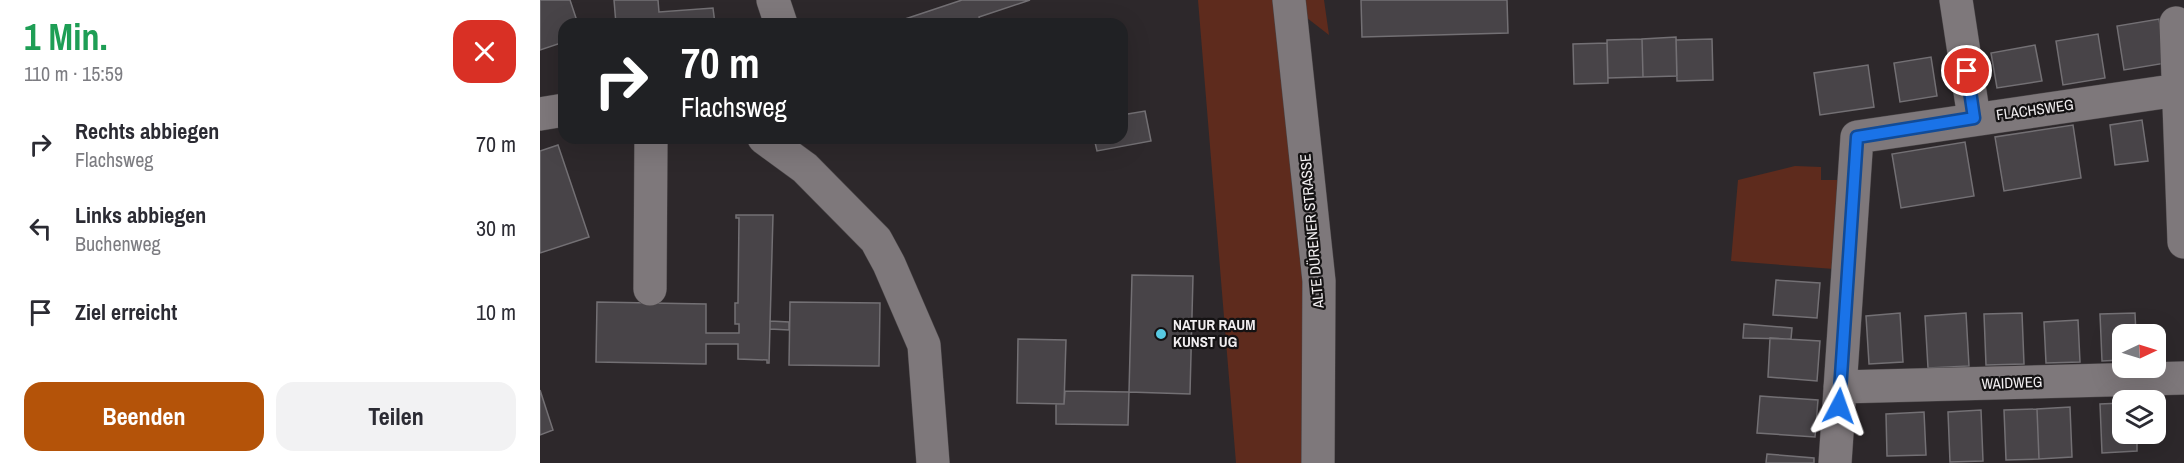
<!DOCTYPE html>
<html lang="de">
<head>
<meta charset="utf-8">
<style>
  body { margin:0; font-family:"Archivo Narrow",sans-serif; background:#f2f2f3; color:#2b2b33; height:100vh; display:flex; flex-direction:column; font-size:22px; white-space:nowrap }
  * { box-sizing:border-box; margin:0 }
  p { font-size:20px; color:#7c7c81 }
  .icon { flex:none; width:33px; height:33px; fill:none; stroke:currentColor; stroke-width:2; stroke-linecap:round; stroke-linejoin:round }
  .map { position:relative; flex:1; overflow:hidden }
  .panel { display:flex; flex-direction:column; background:#fff; width:540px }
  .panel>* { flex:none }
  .banner { position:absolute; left:18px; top:18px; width:570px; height:126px; border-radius:18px; box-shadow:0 6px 24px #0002; background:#202124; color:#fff; overflow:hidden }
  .needle { width:39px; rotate:86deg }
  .controls { position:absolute; left:1572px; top:324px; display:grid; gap:12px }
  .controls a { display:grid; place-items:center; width:54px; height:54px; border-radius:12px; background:#fff; box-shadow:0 6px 24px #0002; font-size:30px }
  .pin { position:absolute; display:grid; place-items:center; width:51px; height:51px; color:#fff; margin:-26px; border:3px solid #fff; border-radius:50%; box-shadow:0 2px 6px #0007 }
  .me { position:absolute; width:66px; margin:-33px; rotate:4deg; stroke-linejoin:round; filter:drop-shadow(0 0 4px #0008) }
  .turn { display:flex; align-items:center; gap:21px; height:126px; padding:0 24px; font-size:27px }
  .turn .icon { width:78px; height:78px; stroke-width:2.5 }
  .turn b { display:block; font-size:42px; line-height:51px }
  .round { display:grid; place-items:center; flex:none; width:63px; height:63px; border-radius:18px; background:#f2f2f3 }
  .head { display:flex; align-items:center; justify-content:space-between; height:102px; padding:0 24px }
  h1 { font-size:36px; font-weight:800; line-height:45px; color:#1e9e55 }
  .button { display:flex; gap:12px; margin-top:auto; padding:12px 24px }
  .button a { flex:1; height:69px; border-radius:18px; background:#b45309; color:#fff; font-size:24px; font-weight:800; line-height:69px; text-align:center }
  .button a+a { background:#f2f2f3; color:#2b2b33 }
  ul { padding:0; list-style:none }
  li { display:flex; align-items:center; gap:18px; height:84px; padding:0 24px }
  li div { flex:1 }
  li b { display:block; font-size:22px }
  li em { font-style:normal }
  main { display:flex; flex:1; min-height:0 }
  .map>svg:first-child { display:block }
  .green { fill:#5e2b1d }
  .building { fill:#484448; stroke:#737074; stroke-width:1.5 }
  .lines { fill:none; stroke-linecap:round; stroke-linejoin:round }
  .minor-casing { stroke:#4a4648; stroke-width:34 }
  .minor { stroke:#7e787b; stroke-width:33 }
  .route-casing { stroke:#114b97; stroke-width:15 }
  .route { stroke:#1a73e8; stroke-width:10 }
  .poi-dot { fill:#57c9e2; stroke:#141213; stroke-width:2 }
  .labels { text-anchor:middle; stroke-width:4.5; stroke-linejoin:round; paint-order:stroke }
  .street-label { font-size:15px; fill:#f1eef0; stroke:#141213 }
  .poi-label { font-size:15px; font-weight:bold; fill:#f1eef0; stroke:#141213; text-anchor:start }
</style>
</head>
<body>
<main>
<section class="panel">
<div class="head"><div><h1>1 Min.</h1><p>110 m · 15:59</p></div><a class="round" style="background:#d93025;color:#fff"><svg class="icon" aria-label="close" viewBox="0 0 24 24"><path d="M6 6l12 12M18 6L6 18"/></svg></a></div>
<ul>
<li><svg class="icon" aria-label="right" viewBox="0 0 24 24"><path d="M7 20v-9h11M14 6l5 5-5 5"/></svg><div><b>Rechts abbiegen</b><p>Flachsweg</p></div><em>70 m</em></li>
<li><svg class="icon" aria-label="left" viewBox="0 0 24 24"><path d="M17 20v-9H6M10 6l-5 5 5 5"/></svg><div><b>Links abbiegen</b><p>Buchenweg</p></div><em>30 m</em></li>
<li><svg class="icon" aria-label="arrive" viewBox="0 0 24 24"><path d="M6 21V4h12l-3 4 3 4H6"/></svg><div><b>Ziel erreicht</b></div><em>10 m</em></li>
</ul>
<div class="button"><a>Beenden</a><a>Teilen</a></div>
</section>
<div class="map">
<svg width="1644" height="463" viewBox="0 0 1644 463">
  <rect width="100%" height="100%" fill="#2d282b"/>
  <!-- green -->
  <path class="green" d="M658,0H744L775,463H696Z
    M757,0H784L789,35L758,11Z
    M1255,166L1281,167V180H1298L1294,269L1191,261L1198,180Z"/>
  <!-- building -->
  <path class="building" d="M0,0H30L38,24H24V42L0,50Z
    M74,0H118L119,12L173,8L175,24H76Z
    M422,0H490L439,17L441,24H350Z
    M821,0H967L968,33L822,37Z
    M1619,19L1626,63L1584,70L1577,26Z
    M1558,34L1565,78L1523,85L1516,41Z
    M1136,37L1137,76L1103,77L1102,39Z
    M1102,39L1103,77L1068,78L1067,40Z
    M1172,39L1173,80L1137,81L1136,40Z
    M1067,43L1068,83L1034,84L1033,44Z
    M1495,45L1502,81L1457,88L1451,53Z
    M1391,57L1397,96L1360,102L1354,63Z
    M1328,65L1334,107L1280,115L1274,73Z
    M605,111L611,141L557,151L554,138H582V115Z
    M1602,120L1608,161L1575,165L1570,125Z
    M1533,125L1541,178L1464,191L1455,137Z
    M1425,142L1434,196L1361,208L1352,154Z
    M18,145L49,237L0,253V151Z
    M196,215H233L229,363H227V360L198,359V344H166V364L56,362L57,302L166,304V333H199V324H195V303H198L199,218H196Z
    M592,275L653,276L650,394L589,392Z
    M1236,280L1280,283L1277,318L1233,315Z
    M250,302L340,303L339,366L249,365Z
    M1360,313L1363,362L1329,364L1326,316Z
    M1426,313L1429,366L1388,368L1385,316Z
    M1482,313L1484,364L1446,365L1444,314Z
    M1595,313L1596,334H1582V360L1562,361L1560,314Z
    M1538,320L1540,362L1506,363L1504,322Z
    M230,321L249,322V330L230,329Z
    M1204,324L1252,328L1251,339L1203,338Z
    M1230,338L1280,341L1277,381L1228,377Z
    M478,339L526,340L524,404L477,403Z
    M0,390L13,430L0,435Z
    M525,391L589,392L588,425L516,424V404H524Z
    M1220,396L1278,400L1275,437L1217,433Z
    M1582,403V434H1597V451L1562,453L1560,404Z
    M1530,407L1532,457L1499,459L1497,409Z
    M1497,409L1499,459L1466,460L1464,410Z
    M1441,410L1443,461L1410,462L1408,412Z
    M1384,412L1386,455L1347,456L1346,414Z
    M1227,454L1274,458V463H1226Z"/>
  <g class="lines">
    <defs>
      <path id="minor" d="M233,0L241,24
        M749,0L779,281L778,463
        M1416,0L1434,118
        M1636,23L1644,242
        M0,114L24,110
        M224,138L265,168L336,240L349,264L384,345L393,463
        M110,289L111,138
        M1300,387L1644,378
        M1295,463L1317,137L1638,90"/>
    </defs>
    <!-- minor casing -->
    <use href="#minor" class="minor-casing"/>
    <!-- minor -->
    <use href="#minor" class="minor"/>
  </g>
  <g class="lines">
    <defs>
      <path id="route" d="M1299,406L1317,137L1434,118L1427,71"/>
    </defs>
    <!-- route casing -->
    <use href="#route" class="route-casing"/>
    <!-- route -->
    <use href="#route" class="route"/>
  </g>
  <!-- markers -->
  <circle class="poi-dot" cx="621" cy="334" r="6"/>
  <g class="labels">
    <!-- street labels -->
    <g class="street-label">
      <text transform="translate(1495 110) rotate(-8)" y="5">FLACHSWEG</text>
      <text transform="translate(772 231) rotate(-95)" y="5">ALTE DÜRENER STRASSE</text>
      <text transform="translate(1472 383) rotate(-2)" y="5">WAIDWEG</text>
    </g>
    <!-- poi labels -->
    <g class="poi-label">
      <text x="633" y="330">NATUR RAUM<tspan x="633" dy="17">KUNST UG</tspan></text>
    </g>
  </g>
</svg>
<div class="controls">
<a><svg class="needle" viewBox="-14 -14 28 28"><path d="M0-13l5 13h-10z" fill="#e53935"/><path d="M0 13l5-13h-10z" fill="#7c7c81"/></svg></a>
<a><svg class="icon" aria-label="layers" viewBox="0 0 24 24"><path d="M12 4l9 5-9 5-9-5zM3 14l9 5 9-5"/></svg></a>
</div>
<div class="pin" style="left:1427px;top:71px;background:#d93025"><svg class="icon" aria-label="arrive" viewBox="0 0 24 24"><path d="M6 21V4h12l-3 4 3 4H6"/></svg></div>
<svg class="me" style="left:1299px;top:406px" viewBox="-20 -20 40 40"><path d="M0-17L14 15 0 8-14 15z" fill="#1a73e8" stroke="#fff" stroke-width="4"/></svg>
<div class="banner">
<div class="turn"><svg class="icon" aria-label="right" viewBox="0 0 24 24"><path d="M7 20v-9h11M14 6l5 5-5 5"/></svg><div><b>70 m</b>Flachsweg</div></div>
</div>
</div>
</main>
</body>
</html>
